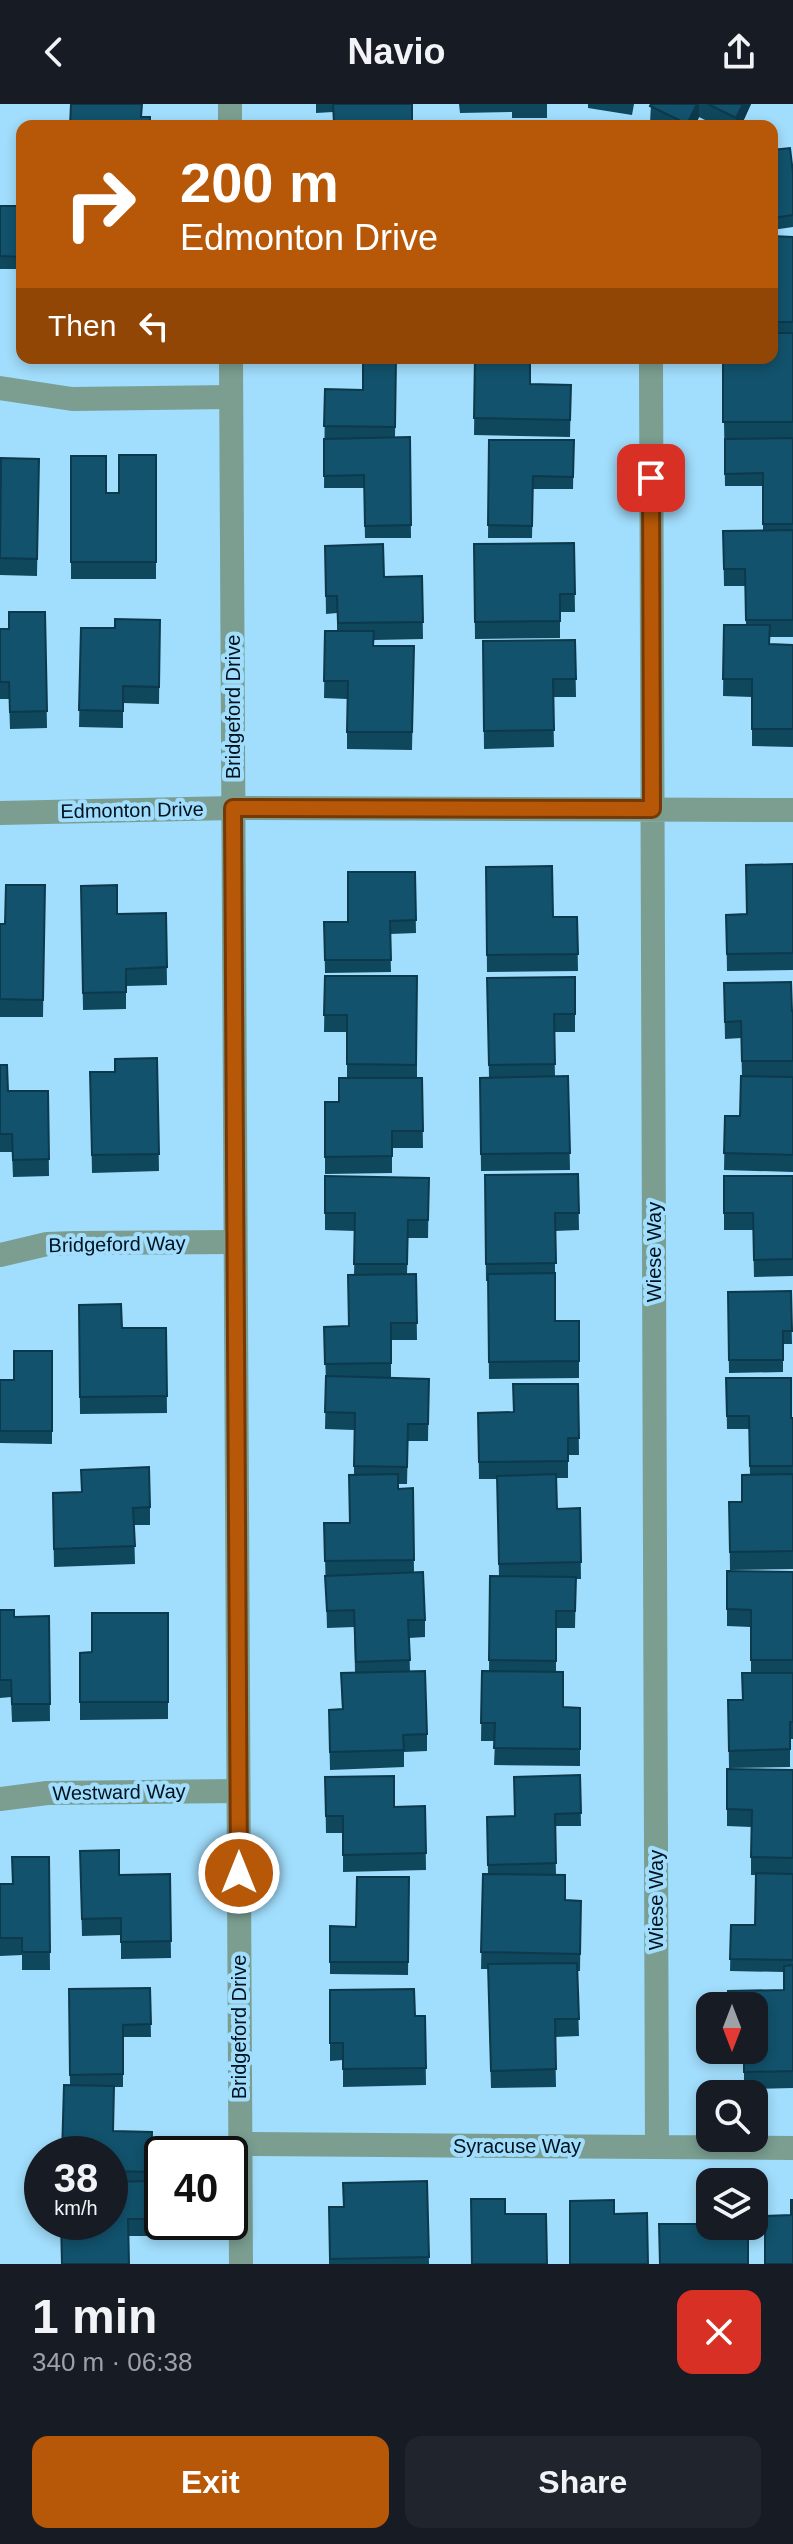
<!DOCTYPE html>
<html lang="en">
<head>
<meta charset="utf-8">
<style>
  body { margin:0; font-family:Arial,sans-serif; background:#20242c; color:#f1f3f6; height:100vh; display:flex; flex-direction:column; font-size:30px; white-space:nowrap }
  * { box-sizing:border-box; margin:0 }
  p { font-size:26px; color:#9ea1a6 }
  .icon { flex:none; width:44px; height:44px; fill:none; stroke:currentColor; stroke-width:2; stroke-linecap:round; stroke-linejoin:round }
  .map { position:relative; height:2160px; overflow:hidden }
  .details { display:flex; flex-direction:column; background:#171b24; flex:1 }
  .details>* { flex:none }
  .top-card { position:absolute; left:16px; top:16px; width:762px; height:244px; border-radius:16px; box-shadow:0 4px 12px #0003; background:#b65808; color:#fff; overflow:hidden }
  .needle { width:52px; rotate:180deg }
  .tools { position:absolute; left:696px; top:1888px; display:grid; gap:16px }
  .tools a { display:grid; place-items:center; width:72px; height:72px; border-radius:16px; background:#171b24; box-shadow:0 4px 12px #0003; font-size:40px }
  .speed { position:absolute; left:24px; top:2032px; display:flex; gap:16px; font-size:40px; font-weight:700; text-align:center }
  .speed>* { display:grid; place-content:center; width:104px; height:104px; border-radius:50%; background:#171b24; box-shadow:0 4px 12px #0003; line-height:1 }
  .speed small { font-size:20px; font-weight:400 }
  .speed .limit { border:4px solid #111; border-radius:12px; background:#fff; color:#111 }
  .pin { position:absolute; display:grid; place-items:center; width:68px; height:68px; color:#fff; margin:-34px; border-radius:16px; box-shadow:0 4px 12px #0006 }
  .me { position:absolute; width:88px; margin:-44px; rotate:0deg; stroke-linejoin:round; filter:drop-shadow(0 0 6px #0008) }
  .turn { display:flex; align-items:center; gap:28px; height:168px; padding:0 32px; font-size:36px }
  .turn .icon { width:104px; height:104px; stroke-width:2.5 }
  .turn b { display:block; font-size:56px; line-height:68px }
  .then { display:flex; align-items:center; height:76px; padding:0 32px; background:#0003; gap:16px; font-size:30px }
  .round { display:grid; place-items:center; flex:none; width:84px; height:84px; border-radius:16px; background:#20242c }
  .overview { display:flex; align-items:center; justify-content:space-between; height:136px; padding:0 32px }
  h1 { font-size:48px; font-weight:800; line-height:60px }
  .button { display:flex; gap:16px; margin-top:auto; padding:16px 32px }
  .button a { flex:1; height:92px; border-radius:16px; background:#b65808; color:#fff; font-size:32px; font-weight:800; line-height:92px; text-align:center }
  .button a+a { background:#20242c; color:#f1f3f6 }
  header { display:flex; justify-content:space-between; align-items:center; height:104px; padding:0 32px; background:#171b24; font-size:36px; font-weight:800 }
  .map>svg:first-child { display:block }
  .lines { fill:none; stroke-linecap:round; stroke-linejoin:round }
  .minor { stroke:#7b9e91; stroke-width:24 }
  .tertiary { stroke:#7b9e91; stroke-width:24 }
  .wall { fill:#0f475d }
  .shaded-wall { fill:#0d394c }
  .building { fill:#12526c; stroke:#0d394c; stroke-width:2 }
  .route-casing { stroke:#763905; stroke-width:20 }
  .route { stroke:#b65808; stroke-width:14 }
  .labels { text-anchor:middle; stroke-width:8; stroke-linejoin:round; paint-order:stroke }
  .street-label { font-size:20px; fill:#00121d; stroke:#a1ddfc }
</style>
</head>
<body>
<header><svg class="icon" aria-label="back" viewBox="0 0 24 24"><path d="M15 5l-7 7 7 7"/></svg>Navio<svg class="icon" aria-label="share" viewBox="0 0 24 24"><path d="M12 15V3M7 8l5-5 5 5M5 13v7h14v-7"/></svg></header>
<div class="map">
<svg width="793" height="2160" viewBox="0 0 793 2160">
  <rect width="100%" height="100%" fill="#a1ddfc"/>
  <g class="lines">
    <!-- minor -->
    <path class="minor" d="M651,254L657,2043
      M0,284L72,295L231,293
      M0,709L233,704L793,706
      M0,1151L47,1140L75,1139L235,1138
      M0,1695L47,1689L238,1687
      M240,2040L793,2044"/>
    <!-- tertiary -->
    <path class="tertiary" d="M230,0V22
      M231,254L241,2160"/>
  </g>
  <!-- wall -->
  <path class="wall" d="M316,0H412V22H334L333,8L316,9Z
    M459,0H547V14H512V8L460,9Z
    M588,0H634L632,11L588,4Z
    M651,0H751L741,22H717L699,13L695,22H656L650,19Z
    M772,46L793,69V123L772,126Z
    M0,102H22V165H0Z
    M772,132L793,133V533H770V540L793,541V643L752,642V593L723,592L724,521H746L745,482H724L723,427L763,426V382H725L723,254H772Z
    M396,254L395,334L410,333L411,434H365L364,384H324L325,285L363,286Z
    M475,254L530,280L571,281L570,333L474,331Z
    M489,336H574L573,385H533L532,434H488Z
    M156,351V475H71V352L106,389H119Z
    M39,355L37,472L0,471V371Z
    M574,439L575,508H560V534L475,535L474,440Z
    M325,442L384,473L422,472L423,535L374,536V542H414L412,646L347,645V595L324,594L325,527H337V509L326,510Z
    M45,508L47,624L10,625L9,595H0V525H9Z
    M160,516L159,600L123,599V624L79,623L81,524H115Z
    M575,536L576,593H553L554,643L484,645L483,537Z
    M793,760V866L727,867L726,811L747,810Z
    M486,763L553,813H577L578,867L487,868Z
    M415,768L416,829L390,830L391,868L325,869L324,818H348Z
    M45,781L43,913H0V820H5Z
    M81,782L117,810L166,809L167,881L126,882V905L83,906Z
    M325,872H417V974H422L423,1044H392V1069L325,1070V998H339L347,974V928H324Z
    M575,873V928H554L555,972H568L570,1066L481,1067L480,974L489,973L487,874Z
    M724,879L793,907V1068L724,1066L725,1012H740L742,972L741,934L725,935Z
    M157,954L159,1067L92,1069L90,968H115Z
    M0,961L8,987H48L49,1072L13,1073L12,1048H0Z
    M578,1070L579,1126L555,1127V1217H579V1274L489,1275L488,1177H486L485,1071Z
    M325,1072L429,1074L428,1134H408L407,1170H416L417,1236H391V1274L429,1275L428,1337H408L407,1380H398V1385L413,1384L414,1469L425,1516V1533L409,1534L410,1568L427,1630V1647L404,1648V1663L330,1666L329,1623L342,1605L341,1569H355L354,1523L327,1524L324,1419H350L354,1371V1326L325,1325L326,1277L324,1223L349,1222L354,1171L355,1127L325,1126Z
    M724,1072H793V1172L754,1173L753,1126H724Z
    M791,1187L792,1240H783V1268L729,1269L728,1188Z
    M79,1201L122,1224H166L167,1309L80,1310Z
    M52,1247V1340L0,1339V1276H14Z
    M726,1274L793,1314V1465L730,1466L729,1398H742L750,1371L749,1325H727Z
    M578,1280L579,1351H568V1374H557V1405L580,1404L581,1475H576L575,1524H556V1568L563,1603L580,1604V1662L494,1661L495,1637H481L482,1567H489L490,1472H499L497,1375H479L478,1309L514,1308Z
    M81,1366L150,1403V1421H134L135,1460L54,1463L53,1406L82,1388Z
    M793,1468V1635H790V1663L729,1664L728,1596H742L751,1569V1523L727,1522V1505Z
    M0,1506L14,1513L49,1512L50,1617L12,1618L11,1593L0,1594Z
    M168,1509V1615L80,1616V1549L92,1548Z
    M727,1665L793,1666V1984L744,1985V1946L784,1886V1868L730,1867L731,1821H755L756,1771H751V1723L727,1722Z
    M580,1671L581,1722H555L556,1771L565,1796L581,1797L580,1867H577L579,1932L555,1933L556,1983L491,1984L488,1865H481L483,1770H488L487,1713L515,1712Z
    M325,1673L394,1703L425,1702L426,1766L343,1768V1729H326Z
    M80,1747L119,1771L170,1770L171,1854L121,1855V1831L82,1832Z
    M49,1753L50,1866H22V1851L0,1852V1780H13Z
    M409,1773L408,1871L330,1870V1822L356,1823Z
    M150,1884L151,1933H123V1983H114L113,2027L152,2028L151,2080H149L150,2132H129L110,2118V2050L70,1981L69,1885Z
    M330,1886L415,1912H425L426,1981L343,1983V1956L330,1957Z
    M427,2077L429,2160H329V2103H343Z"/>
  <!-- shaded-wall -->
  <path class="shaded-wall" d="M697,0H699V13L695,22H687Z
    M743,0H751L741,22H736V14Z"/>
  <!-- building -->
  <path class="building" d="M71,0H142L141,13H150V22H70Z
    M333,0H412V17L334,19Z
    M651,0H697L687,20L650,2Z
    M708,0H743L736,14Z
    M790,44L793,69V111L772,114V46Z
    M0,102H22V153L0,152Z
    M772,132L793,133V218H772Z
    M772,229H793V318H723V254H772Z
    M363,254H396L395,323L324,322L325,285L363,286Z
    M475,254H530V280L571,281L570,316L474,314Z
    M410,333L411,421L365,422L364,371L324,372V335Z
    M793,334V420H763V369L725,370V335Z
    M489,336H574L573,373L533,372L532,422L488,421Z
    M119,351H156V458H71V352H106V389H119Z
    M1,354L39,355L37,455L0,454Z
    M793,426V516H746L745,465H724L723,427Z
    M574,439L575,490H560V517L475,518L474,440Z
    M383,440L384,473L422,472L423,518L338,519L337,492H326L325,442Z
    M9,508H45L47,607L10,608L9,578H0V525H9Z
    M115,515L160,516L159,583L123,582V607L79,606L81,524H115Z
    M724,521H770L769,540L793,541V625H752V575H723Z
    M325,527H374L373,542H414L412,628H347L348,577H324Z
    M575,536L576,575H553L554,626L484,627L483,537Z
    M793,760V849L727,850L726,811L747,810L746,761Z
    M552,762L553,813H577L578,850L487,851L486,763Z
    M348,768H415L416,816L390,817L391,856H325L324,818H348Z
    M6,781H45L43,896L0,895V820H5Z
    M117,781V810L166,809L167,863L126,865V888L83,889L81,782Z
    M325,872H417L416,961L347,960V911H324Z
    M575,873V910H554L555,960L489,961L487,874Z
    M791,878L792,907H793V957H742L741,917L725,918L724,879Z
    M157,954L159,1050L92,1051L90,968H115V955Z
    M0,961H7L8,987H48L49,1055L13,1056L12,1030H0Z
    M568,972L570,1049L481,1050L480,974Z
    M741,972L793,973V1051L724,1049L725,1012H740Z
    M339,974H422L423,1027H392V1052L325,1053V998H339Z
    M578,1070L579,1109H555L556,1159L486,1160L485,1071Z
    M325,1072L429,1074L428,1116H408L407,1160H354L355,1109H325Z
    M724,1072H793V1155L754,1156L753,1109H724Z
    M555,1169V1217H579V1257L489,1258L488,1170Z
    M416,1170L417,1219H391V1259L325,1260L324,1223L349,1222L348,1171Z
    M791,1187L792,1227H783V1256H729L728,1188Z
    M121,1200L122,1224H166L167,1292L80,1293L79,1201Z
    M14,1247H52V1327H0V1276H14Z
    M326,1272L429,1275L428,1320H408L407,1363L354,1362L355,1309L325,1308Z
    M726,1274H791V1314H793V1362H750L749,1312H727Z
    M513,1280H578L579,1334H568V1357L479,1358L478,1309L514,1308Z
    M149,1363L150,1403L133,1404L135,1442L54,1445L53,1389L82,1388L81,1366Z
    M398,1370V1385L413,1384L414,1456L325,1457L324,1419H350L349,1371Z
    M556,1370L557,1405L580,1404L581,1458L499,1460L497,1372Z
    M793,1370V1447L730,1448L729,1398H742V1371Z
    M727,1467L793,1468V1556H751V1506L727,1505Z
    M423,1468L425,1516H408L410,1556L356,1558L354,1506L327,1507L325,1472Z
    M490,1472L576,1473L575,1507H556V1557L489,1556Z
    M0,1506H14V1513L49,1512L50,1600H12L11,1576H0Z
    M92,1509H168V1598H80V1549L92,1548Z
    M425,1567L427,1630L403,1631L404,1646L330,1648L329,1606L343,1605L341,1569Z
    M482,1567L563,1568V1603L580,1604V1645L494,1644L495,1619H481Z
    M742,1569H793V1618H790V1645L729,1647L728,1596H743Z
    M727,1665L793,1666V1754L751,1753L752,1706L727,1705Z
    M580,1671L581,1709L555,1710L556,1759L488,1761L487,1713L515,1712L514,1673Z
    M394,1672V1703L425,1702L426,1749L343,1751V1712H326L325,1673Z
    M119,1746V1771L170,1770L171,1837L121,1838V1814L82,1815L80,1747Z
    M12,1753H49L50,1848H22V1834H0V1780H13Z
    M756,1769L793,1770V1856L730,1855L731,1821H755Z
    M483,1770L565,1771V1796L581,1797L580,1850L481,1848Z
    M357,1773H409L408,1858H330V1822L356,1823Z
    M577,1859L579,1915H555L556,1965L491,1967L488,1860Z
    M793,1861V1967L744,1968V1946H754V1902H728V1887L784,1886V1862Z
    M150,1884L151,1920L123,1921V1970L70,1971L69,1885Z
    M414,1885L415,1912H425L426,1964L343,1965V1939H330V1886Z
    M64,1981L114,1982L113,2027L152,2028L151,2068L110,2067V2050H62Z
    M149,2077L150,2115H128L129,2160H62L61,2118H110V2078Z
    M427,2077L429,2153L330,2155L329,2103H344L343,2079Z
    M471,2095H505V2110H546L547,2160H472Z
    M614,2096V2110L647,2109L648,2160H570V2097Z
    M791,2096H793V2160H765V2112L791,2111Z
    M659,2120H710V2122H748V2160H660Z"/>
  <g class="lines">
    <defs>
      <path id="route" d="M239,1769L233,704L652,705L651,374"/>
    </defs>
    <!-- route casing -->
    <use href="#route" class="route-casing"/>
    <!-- route -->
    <use href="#route" class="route"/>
  </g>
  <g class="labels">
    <!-- street labels -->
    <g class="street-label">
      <text transform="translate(233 603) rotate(-90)" y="7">Bridgeford Drive</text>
      <text transform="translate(132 706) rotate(-1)" y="7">Edmonton Drive</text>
      <text transform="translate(117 1140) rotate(-1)" y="7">Bridgeford Way</text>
      <text transform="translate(654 1148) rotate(-90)" y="7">Wiese Way</text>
      <text transform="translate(119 1688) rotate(-1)" y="7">Westward Way</text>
      <text transform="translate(656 1796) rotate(-90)" y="7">Wiese Way</text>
      <text transform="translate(239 1923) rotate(-90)" y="7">Bridgeford Drive</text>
      <text x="517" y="2049">Syracuse Way</text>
    </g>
  </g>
</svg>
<div class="tools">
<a><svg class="needle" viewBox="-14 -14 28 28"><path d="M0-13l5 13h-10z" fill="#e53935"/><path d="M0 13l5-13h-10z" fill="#9ea1a6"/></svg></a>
<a><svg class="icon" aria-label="search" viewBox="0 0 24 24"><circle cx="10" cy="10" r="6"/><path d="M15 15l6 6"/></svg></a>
<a><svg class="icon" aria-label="layers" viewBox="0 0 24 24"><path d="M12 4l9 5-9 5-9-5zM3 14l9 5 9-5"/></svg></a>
</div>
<div class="speed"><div>38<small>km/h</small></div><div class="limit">40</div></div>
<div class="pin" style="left:651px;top:374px;background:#d93025"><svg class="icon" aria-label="arrive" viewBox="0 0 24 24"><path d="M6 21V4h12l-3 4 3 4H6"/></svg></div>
<svg class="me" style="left:239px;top:1769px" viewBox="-20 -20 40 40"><circle r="17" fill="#b65808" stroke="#fff" stroke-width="3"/><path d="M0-11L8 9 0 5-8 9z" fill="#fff"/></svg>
<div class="top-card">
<div class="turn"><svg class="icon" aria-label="right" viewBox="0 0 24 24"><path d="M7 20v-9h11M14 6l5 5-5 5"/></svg><div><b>200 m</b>Edmonton Drive</div></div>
<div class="then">Then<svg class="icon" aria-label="left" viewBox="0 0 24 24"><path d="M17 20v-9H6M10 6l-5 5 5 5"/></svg></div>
</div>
</div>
<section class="details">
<div class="overview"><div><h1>1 min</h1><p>340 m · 06:38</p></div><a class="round" style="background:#d93025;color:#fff"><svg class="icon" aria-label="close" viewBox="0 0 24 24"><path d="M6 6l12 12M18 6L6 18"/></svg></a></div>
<div class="button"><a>Exit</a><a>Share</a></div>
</section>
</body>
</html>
